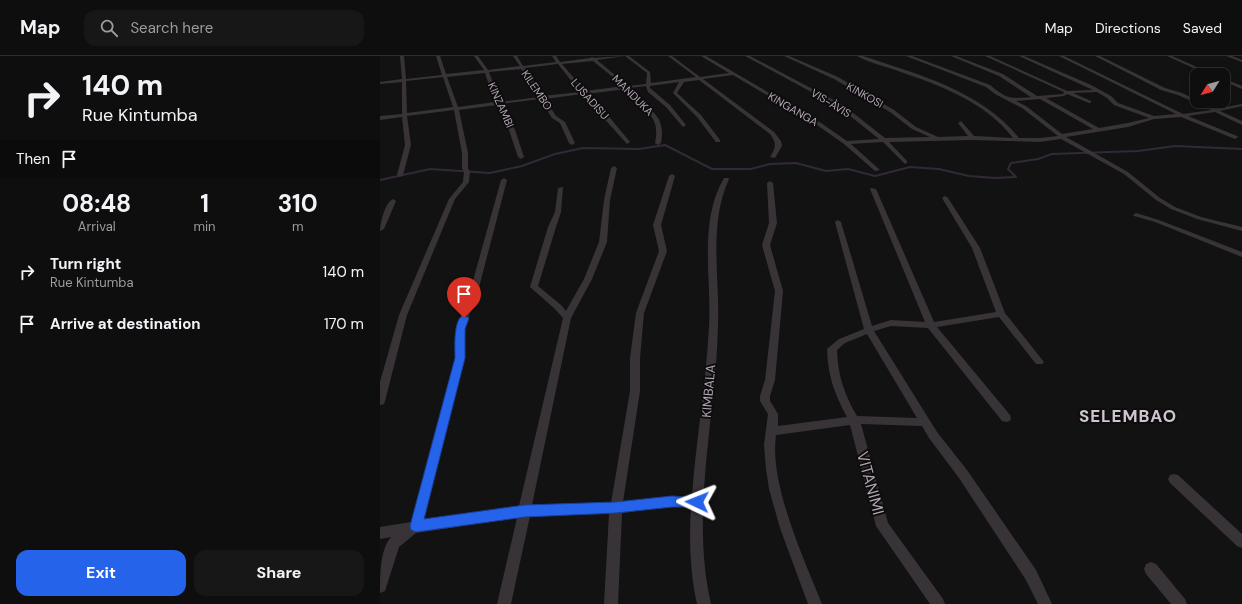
<!DOCTYPE html>
<html lang="en">
<head>
<meta charset="utf-8">
<style>
  body { margin:0; font-family:"DM Sans",sans-serif; background:#171717; color:#f1f3f6; height:100vh; display:flex; flex-direction:column; font-size:15px; white-space:nowrap }
  * { box-sizing:border-box; margin:0 }
  p { font-size:13px; color:#9b9c9e }
  .icon { flex:none; width:22px; height:22px; fill:none; stroke:currentColor; stroke-width:2; stroke-linecap:round; stroke-linejoin:round }
  .map { position:relative; flex:1; overflow:hidden }
  .side { display:flex; flex-direction:column; background:#0e0e0e; width:380px }
  .side>* { flex:none }
  .banner { background:#0e0e0e; color:#f1f3f6; overflow:hidden }
  .needle { width:26px; rotate:233deg }
  .fabs { position:absolute; left:810px; top:12px; display:grid; gap:8px }
  .fabs a { display:grid; place-items:center; width:40px; height:40px; border-radius:8px; background:#0e0e0e; box-shadow:0 2px 10px #0003,0 0 0 1px #2e2e2e; font-size:20px }
  .pin { position:absolute; display:grid; place-items:center; width:34px; height:34px; color:#fff; margin:-41px -17px; border-radius:50% 50% 50% 0; rotate:-45deg; box-shadow:0 0 4px #0007 }
  .pin .icon { rotate:45deg }
  .me { position:absolute; width:44px; margin:-22px; rotate:272deg; stroke-linejoin:round; filter:drop-shadow(0 0 3px #0008) }
  .turn { display:flex; align-items:center; gap:14px; height:84px; padding:0 16px; font-size:18px }
  .turn .icon { width:52px; height:52px; stroke-width:2.5 }
  .turn b { display:block; font-size:28px; line-height:34px }
  .then { display:flex; align-items:center; height:38px; padding:0 16px; background:#0003; gap:8px; font-size:15px }
  .eta { display:flex; justify-content:space-evenly; align-items:center; height:68px; text-align:center }
  .eta b { font-size:24px; font-weight:700; line-height:28px }
  .cta { display:flex; gap:8px; margin-top:auto; padding:8px 16px }
  .cta a { flex:1; height:46px; border-radius:12px; background:#2563eb; color:#fff; font-size:16px; font-weight:700; line-height:46px; text-align:center }
  .cta a+a { background:#171717; color:#f1f3f6 }
  ul { padding:0; list-style:none }
  li { display:flex; align-items:center; gap:12px; height:52px; padding:0 16px }
  li div { flex:1 }
  li b { display:block; font-size:15px }
  li em { font-style:normal }
  header { display:flex; align-items:center; gap:24px; box-sizing:border-box; height:56px; padding:0 20px; background:#0e0e0e; border-bottom:1px solid #2e2e2e }
  header strong { font-size:19px }
  nav { display:flex; gap:22px; margin-inline-start:auto; font-size:14px }
  .search { width:280px; height:36px; background:#171717; display:flex; align-items:center; gap:10px; box-sizing:border-box; padding:0 14px; border-radius:12px; color:#9b9c9e; font-size:15px }
  main { display:flex; flex:1; min-height:0 }
  .map>svg:first-child { display:block }
  .lines { fill:none; stroke-linecap:round; stroke-linejoin:round }
  .stream { stroke:#322936; stroke-width:2 }
  .street { fill:#383337; fill-rule:evenodd }
  .route { fill:#2563eb; stroke:#184099 }
  .labels { text-anchor:middle; stroke-width:4; stroke-linejoin:round; paint-order:stroke }
  .far-street-label { font-size:11px; fill:#b2a5b3; stroke:#0e0d0e }
  .street-label { font-size:13px; fill:#b2a5b3; stroke:#0e0d0e }
  .near-street-label { font-size:16px; fill:#b2a5b3; stroke:#0e0d0e }
  .district-label { font-size:17px; font-weight:bold; letter-spacing:1px; fill:#cfc5cf; stroke:#0e0d0e }
</style>
</head>
<body>
<header>
<strong>Map</strong>
<div class="search"><svg class="icon" aria-label="search" viewBox="0 0 24 24"><circle cx="10" cy="10" r="6"/><path d="M15 15l6 6"/></svg>Search here</div>
<nav><a>Map</a><a>Directions</a><a>Saved</a></nav>
</header>
<main>
<section class="side">
<div class="banner">
<div class="turn"><svg class="icon" aria-label="right" viewBox="0 0 24 24"><path d="M7 20v-9h11M14 6l5 5-5 5"/></svg><div><b>140 m</b>Rue Kintumba</div></div>
<div class="then">Then<svg class="icon" aria-label="arrive" viewBox="0 0 24 24"><path d="M6 21V4h12l-3 4 3 4H6"/></svg></div>
</div>
<div class="eta">
<div><b>08:48</b><p>Arrival</p></div>
<div><b>1</b><p>min</p></div>
<div><b>310</b><p>m</p></div>
</div>
<ul>
<li><svg class="icon" aria-label="right" viewBox="0 0 24 24"><path d="M7 20v-9h11M14 6l5 5-5 5"/></svg><div><b>Turn right</b><p>Rue Kintumba</p></div><em>140 m</em></li>
<li><svg class="icon" aria-label="arrive" viewBox="0 0 24 24"><path d="M6 21V4h12l-3 4 3 4H6"/></svg><div><b>Arrive at destination</b></div><em>170 m</em></li>
</ul>
<div class="cta"><a>Exit</a><a>Share</a></div>
</section>
<div class="map">
<svg width="862" height="548" viewBox="0 0 862 548">
  <rect width="100%" height="100%" fill="#131213"/>
  <g class="lines">
    <!-- stream -->
    <path class="stream" d="M0,124L50,113L110,117L142,110L175,98L203,92L259,93L285,89L332,113H371L390,108L416,107L446,115L468,113L495,120L530,111L559,113L589,120L615,122L636,121L628,113L631,107L658,103L672,98L758,95L795,90L862,93"/>
    <!-- street -->
    <path class="street" d="M20,0H24L26,23L62,19L56,0H60L66,18L104,14L94,0H98L108,14L140,10L133,0H137L143,10L176,6L172,0H176L180,6L210,2L212,1L214,2L245,0L217,4L248,30L266,28L267,17L245,0H249L270,16L271,27L316,21L288,0H292L320,21L349,17L321,0H326L441,67L467,85L499,83L459,51L365,0H370L463,49L505,82L550,81L532,73L510,56L454,23L404,0H409L458,21L514,54L536,71L558,81L588,80L578,67L581,65L594,80L633,82C606,46 559,29 518,15C505,10 489,7 477,0H483C537,18 602,35 639,82H660L678,80L642,52L615,38L606,31L526,0H532L610,29C627,43 629,43 651,41L619,20L571,0H576L623,18L657,40L683,38L684,36L605,0H610L687,35L713,34L639,0H644L711,29L731,40L738,47L774,60L796,58L679,0H684L803,58L831,54L798,39L781,34L715,0H720L785,32L802,37L836,53L862,48V50L840,55L862,65V69L835,56L808,60L857,80L858,81L855,83L801,61L774,63L748,71L686,81L748,116L780,142L795,151L821,161L862,171V175L817,163L791,153L776,144L744,118L681,83L660,86L592,84L509,86L527,105V107L525,108L503,86L471,88L500,114L495,115L464,88L437,69L353,19L323,23L394,76L401,85L402,90L395,102L390,101C396,91 397,88 390,78L319,24L304,26L297,37L321,59L340,84V86H336L317,61L293,37L299,26L270,30V32L290,49L306,69L303,71L286,51L268,36L266,30L250,32C263,55 287,53 281,87L278,89L275,87C282,54 258,55 246,33L207,38L231,63L250,86L247,88L202,38L165,43L176,60L185,66L195,87L192,89L189,87L180,67L172,62L160,43L121,48L135,74L144,101L141,103L138,101L129,74L117,49L79,54L88,97V113L90,115L89,126L75,143L27,259L5,345L4,348L0,349V326L19,259L69,143L83,126L84,115L82,113V97L74,54L27,60L31,89L23,119L20,121L17,119L25,89L22,61L0,64V60L22,58V26L0,28V26L22,23ZM213,5L244,30L205,35L182,8ZM178,8L200,36L163,40L145,12ZM141,13L159,41L120,46L109,16ZM105,17L112,39L115,46L78,51L67,21ZM63,21L73,51L27,57L26,25ZM717,36L727,42L734,49L769,62L748,67L719,72L666,42L684,40L687,38L709,47H711V45L693,37ZM660,43L713,73L682,78L646,50L636,45Z
      M787,0H792L835,19H829Z
      M846,0H852L862,4V6Z
      M843,22L862,30V33L843,25Z
      M234,110L237,112L230,144L227,186L212,223L191,262L152,449L231,447L250,335V302L256,257L279,195L273,169L289,120L292,118L295,120L281,169L287,195L264,257L260,302V335L243,446L292,440H312C316,384 326,328 329,271C332,223 318,166 344,122H348L349,123C328,169 340,221 338,270C336,362 310,456 331,548H317C310,516 309,484 311,451L292,450L242,457L238,548H224L229,458L150,460L131,548H117L137,462L36,477L19,491L5,535L0,537C0,521 0,493 11,481L0,483V471L31,466L75,302L76,273L89,239L121,124L124,122L127,124L97,239L84,273L85,302L44,465L139,450L183,262L175,253L150,231L168,171L175,156L178,132L183,131L181,156L176,171L158,230L181,249L186,255L204,223L219,186L224,144L231,112Z
      M390,125L393,127L397,167L390,189L403,235L395,324L390,340V345L398,358V370L467,361C454,337 448,320 447,293L459,283L484,273L455,166L456,165L458,164L461,166L492,270L511,264L545,266L490,133L491,132L496,133L554,266L616,256L592,192L562,142L565,140L568,142L600,192L625,257L664,306L662,308H656L619,261L557,271L630,359L631,362L630,365L626,366L622,365L548,272L511,270L494,275L557,376L587,414L656,514L672,548H658L646,524L579,422L549,382L542,370L481,368L508,467L563,543L565,548H550L496,470L470,369L396,379C389,428 424,503 442,548H428L400,472L389,433L386,413L384,389L388,358L380,345V340L385,324L395,235L382,189L389,167L387,127ZM487,278L537,362L477,360C464,338 458,320 457,294L465,287Z
      M13,143L16,145L4,173L0,175C0,167 5,147 13,143Z
      M756,157L779,164L862,196V201L775,166L754,160L753,159Z
      M794,418L798,419L862,478V492L857,490L790,427L788,423L790,419Z
      M771,506L776,508L805,543L807,548H791L766,518L764,513L766,508Z"/>
  </g>
  <!-- route -->
  <path class="route" d="M84,259L89,262L85,273V302L44,463L145,449L236,446L292,440L322,442L323,446L322,450L317,451H292L236,457L145,461L36,476L31,474L30,470L75,302C75,292 73,262 84,259Z"/>
  <g class="labels">
    <!-- far-street labels -->
    <g class="far-street-label">
      <text transform="translate(157 34) rotate(56)" y="4">KILEMBO</text>
      <text transform="translate(253 39) rotate(45)" y="4">MANDUKA</text>
      <text transform="translate(485 39) rotate(29)" y="4">KINKOSI</text>
      <text transform="translate(210 43) rotate(48)" y="4">LUSADISU</text>
      <text transform="translate(451 47) rotate(31)" y="4">VIS-ÀVIS</text>
      <text transform="translate(121 49) rotate(66)" y="4">KINZAMBI</text>
      <text transform="translate(413 53) rotate(30)" y="4">KINGANGA</text>
    </g>
    <!-- street labels -->
    <g class="street-label">
      <text transform="translate(328 335) rotate(-85)" y="5">KIMBALA</text>
    </g>
    <!-- near-street labels -->
    <g class="near-street-label">
      <text transform="translate(491 427) rotate(75)" y="6">VITANIMI</text>
    </g>
    <!-- district labels -->
    <g class="district-label">
      <text x="748" y="366">SELEMBAO</text>
    </g>
  </g>
</svg>
<div class="fabs">
<a><svg class="needle" viewBox="-14 -14 28 28"><path d="M0-13l5 13h-10z" fill="#e53935"/><path d="M0 13l5-13h-10z" fill="#9b9c9e"/></svg></a>
</div>
<div class="pin" style="left:84px;top:262px;background:#d93025"><svg class="icon" aria-label="arrive" viewBox="0 0 24 24"><path d="M6 21V4h12l-3 4 3 4H6"/></svg></div>
<svg class="me" style="left:317px;top:446px" viewBox="-20 -20 40 40"><path d="M0-17L14 15 0 8-14 15z" fill="#2563eb" stroke="#fff" stroke-width="4"/></svg>
</div>
</main>
</body>
</html>
